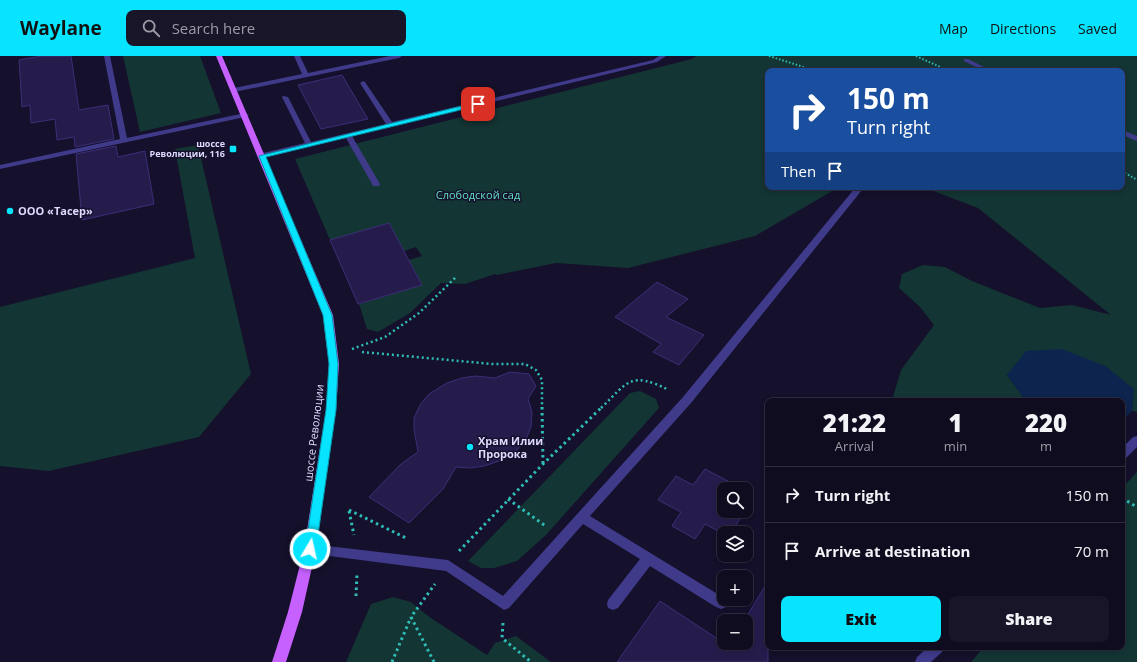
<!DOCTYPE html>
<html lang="en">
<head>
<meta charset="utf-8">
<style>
  body { margin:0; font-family:"Open Sans",sans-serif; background:#191529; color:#f1f3f6; height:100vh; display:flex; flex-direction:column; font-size:15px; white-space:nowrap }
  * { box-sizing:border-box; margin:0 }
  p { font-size:13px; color:#9c9ba5 }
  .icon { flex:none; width:22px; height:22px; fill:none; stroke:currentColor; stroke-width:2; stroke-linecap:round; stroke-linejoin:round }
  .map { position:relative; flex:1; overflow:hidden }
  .details { position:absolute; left:765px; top:342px; width:360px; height:252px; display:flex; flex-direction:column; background:#100c20; border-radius:8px; box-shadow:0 2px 6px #0003,0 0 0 1px #302c3e }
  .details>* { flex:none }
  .top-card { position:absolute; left:765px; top:12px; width:360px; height:122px; border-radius:8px; box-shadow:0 2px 6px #0003,0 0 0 1px #302c3e; background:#1a4fa0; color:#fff; overflow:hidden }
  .fabs { position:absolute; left:717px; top:426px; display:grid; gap:8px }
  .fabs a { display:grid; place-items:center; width:36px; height:36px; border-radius:8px; background:#100c20; box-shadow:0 2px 6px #0003,0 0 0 1px #302c3e; font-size:20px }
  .pin { position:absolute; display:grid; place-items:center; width:34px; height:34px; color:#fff; margin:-17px; border-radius:8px; box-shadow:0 2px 6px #0006 }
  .me { position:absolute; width:44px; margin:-22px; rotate:9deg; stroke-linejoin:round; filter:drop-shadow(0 0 3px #0008) }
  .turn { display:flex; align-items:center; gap:14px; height:84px; padding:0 16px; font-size:18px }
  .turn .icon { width:52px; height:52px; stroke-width:2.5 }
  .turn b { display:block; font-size:28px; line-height:34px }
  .then { display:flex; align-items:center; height:38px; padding:0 16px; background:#0003; gap:8px; font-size:15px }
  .eta { display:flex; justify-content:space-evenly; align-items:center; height:68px; text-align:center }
  .eta b { font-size:24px; font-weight:800; line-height:28px }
  .primary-button { display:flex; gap:8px; margin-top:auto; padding:8px 16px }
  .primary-button a { flex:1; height:46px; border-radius:8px; background:#06e4ff; color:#111; font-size:16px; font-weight:800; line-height:46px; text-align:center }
  .primary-button a+a { background:#191529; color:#f1f3f6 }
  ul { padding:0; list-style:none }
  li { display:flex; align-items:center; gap:12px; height:56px; padding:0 16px; border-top:1px solid #302c3e }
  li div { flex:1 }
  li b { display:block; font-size:15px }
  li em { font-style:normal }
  header { display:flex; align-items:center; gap:24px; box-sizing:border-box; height:56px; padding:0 20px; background:#06e4ff; color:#111 }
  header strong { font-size:19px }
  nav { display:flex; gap:22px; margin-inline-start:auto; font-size:14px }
  .search { width:280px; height:36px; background:#191529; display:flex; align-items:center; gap:10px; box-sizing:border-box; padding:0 14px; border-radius:8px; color:#9c9ba5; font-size:15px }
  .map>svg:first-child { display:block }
  .green { fill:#133534 }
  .water { fill:#0c244e }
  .building { fill:#261c4c; stroke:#3d2e78 }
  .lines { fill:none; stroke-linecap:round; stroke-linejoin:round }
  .path-far2 { stroke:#2fbeb7; stroke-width:2; stroke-dasharray:1.5 2; stroke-linecap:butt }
  .path-far1 { stroke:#2fbeb7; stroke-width:2.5; stroke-dasharray:2 3; stroke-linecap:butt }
  .path { stroke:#2fbeb7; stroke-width:3; stroke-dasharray:2.5 3.5; stroke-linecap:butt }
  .minor { fill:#3f3b8a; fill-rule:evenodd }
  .major { fill:#c661ff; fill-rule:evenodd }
  .route { fill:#06e4ff; stroke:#0494a6 }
  .poi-dot { fill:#06e4ff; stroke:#15102b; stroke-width:1.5 }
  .labels { text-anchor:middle; stroke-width:3; stroke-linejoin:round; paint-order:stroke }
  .far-poi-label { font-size:9px; font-weight:bold; fill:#dfdaff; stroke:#15102b; text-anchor:end }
  .park-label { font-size:11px; fill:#63e2c4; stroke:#15102b }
  .poi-label { font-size:11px; font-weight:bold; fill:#dfdaff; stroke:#15102b; text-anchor:start }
  .street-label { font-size:11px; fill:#dfdaff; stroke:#15102b }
</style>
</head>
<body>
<header>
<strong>Waylane</strong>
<div class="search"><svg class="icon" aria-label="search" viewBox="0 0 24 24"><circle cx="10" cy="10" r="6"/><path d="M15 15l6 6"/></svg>Search here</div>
<nav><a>Map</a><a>Directions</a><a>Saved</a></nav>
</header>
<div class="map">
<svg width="1137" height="606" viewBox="0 0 1137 606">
  <rect width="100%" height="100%" fill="#15102b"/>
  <!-- green -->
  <path class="green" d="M123,0H200L221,57L140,76Z
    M696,0H1137V356L1132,355L1133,333L1105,310L1007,319L1026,345L892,344L901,314L934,269L920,251L899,232L902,218L923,209L945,211L972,225L1040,252L1072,249L1111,259L978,152L923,131H1122V15H768V131H839L755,180L628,212L556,207L497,219L495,218L465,228L441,227L410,257L378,276L367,273L359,248L422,229L409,204L422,200L416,191L404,195L389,168L330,184L295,103L692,3Z
    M198,89L251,318L199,381L49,415L0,410V251L195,202L175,93Z
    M640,335L656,343L659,352L546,479L517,505L494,512H481L468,505L630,337Z
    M1137,416V606H971L984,591H1122V432Z
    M393,541L411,546L428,560L487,599L495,587L516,580L551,606H346L371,548Z"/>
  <!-- water -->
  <path class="water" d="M1062,293L1105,310L1134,333L1132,355L1122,364V345H1026L1007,319L1026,295Z"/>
  <!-- building -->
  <path class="building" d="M41,0H71L79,54L108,49L114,83L75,91L74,81L57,84L55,63L31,67L30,49L22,51L19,4Z
    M342,19L368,63L321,73L298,29Z
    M116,90L118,101L145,95L154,148L82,164L76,98Z
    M389,167L422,229L358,248L330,184Z
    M657,226L688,243L666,261L704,279L679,309L653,296L661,288L615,261Z
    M510,316L529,318L536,330L528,343L532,356L531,371L526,383L517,394L505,403L484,410L471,412L456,411L443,433L409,467L369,441L401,408L418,396L414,373V362L420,349L429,338L447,327L462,322L475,320L495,322Z
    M705,413L743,433H724V455H745L731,477H724V478L705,468L695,483L672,470L681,456L658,444L676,420L693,429Z
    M768,525V606H617L660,545L724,587L729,589L731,587H746V565H744Z"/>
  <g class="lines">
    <!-- path-far2 -->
    <path class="path-far2" d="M769,0L816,15
      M916,0L949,15
      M1122,115L1137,124"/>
    <!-- path-far1 -->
    <path class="path-far1" d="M352,293L385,281L419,257L457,220
      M362,296L492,308H525L536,314L542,324V352
      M601,352C629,325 630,315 669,334"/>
    <!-- path -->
    <path class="path" d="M542,351L543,408
      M1122,442L1137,451
      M508,443L547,471
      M349,454L408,483
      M349,455L354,479
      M459,495L543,408L602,351
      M356,540L357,518
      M503,567L502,582L531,606
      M392,606L411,561
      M434,606L411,561L435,528"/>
    <!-- minor -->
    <path class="minor" d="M104,0H110L127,82L245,57L249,59L245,61L0,113V109L120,83Z
      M294,0H300L308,17L390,0H402L399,2L234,36L231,34L234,32L302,18Z
      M659,0H666L657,6L352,80L380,128L379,130H373L372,128L346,82L262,102L258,100L259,98L305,87L282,41L283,40L288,41L311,86L386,68L360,27L363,25L365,26L392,66L653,4Z
      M964,3H968L992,15H984L964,5Z
      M1122,74L1137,80V85L1122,79Z
      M855,132H861L862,134L691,347L590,460L724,542L727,547L726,551L721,553L716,551L650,510L618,552L613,554L608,552L607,548L608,544L640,503L583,468L509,552L504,554L446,515L306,497L304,493L306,489L310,488L448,504L503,540L683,341Z
      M1137,380V391L1126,402L1122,403V392L1133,381Z
      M928,591H944L942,596L931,606H915L917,601Z"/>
    <!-- major -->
    <path class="major" d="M216,0H222L333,259L339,308L336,354L316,493L302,556L286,606H272L288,556L304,493L326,354L329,308L323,259Z"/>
  </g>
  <!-- route -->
  <path class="route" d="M478,46L482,48L481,49L266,101L332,259L338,308L336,354L316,493L314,497L310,498L306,497L305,493L326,354L329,308L323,259L259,100Z"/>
  <!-- markers -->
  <g class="poi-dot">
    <rect x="229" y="89" width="8" height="8" rx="2"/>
    <circle cx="10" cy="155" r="4"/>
    <circle cx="470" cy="391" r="4"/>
  </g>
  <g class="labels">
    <!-- far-poi labels -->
    <g class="far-poi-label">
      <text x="225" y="91">шоссе<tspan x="225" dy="10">Революции, 116</tspan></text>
    </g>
    <!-- park labels -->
    <g class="park-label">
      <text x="478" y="143">Слободской сад</text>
    </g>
    <!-- poi labels -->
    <g class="poi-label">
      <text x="18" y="159">ООО «Тасер»</text>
      <text x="478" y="389">Храм Илии<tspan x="478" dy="13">Пророка</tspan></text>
    </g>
    <!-- street labels -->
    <g class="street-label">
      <text transform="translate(314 377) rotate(-83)" y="4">шоссе Революции</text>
    </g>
  </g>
</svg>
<div class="fabs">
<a><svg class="icon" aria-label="search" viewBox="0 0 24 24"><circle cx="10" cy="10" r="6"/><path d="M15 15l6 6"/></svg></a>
<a><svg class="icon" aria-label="layers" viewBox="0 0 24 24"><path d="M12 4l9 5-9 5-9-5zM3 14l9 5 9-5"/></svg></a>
<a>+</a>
<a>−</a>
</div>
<div class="pin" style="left:478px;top:48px;background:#d93025"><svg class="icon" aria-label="arrive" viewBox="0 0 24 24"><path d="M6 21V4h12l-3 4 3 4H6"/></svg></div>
<svg class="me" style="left:310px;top:493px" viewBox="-20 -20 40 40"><circle r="17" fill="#06e4ff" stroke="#fff" stroke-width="3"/><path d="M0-11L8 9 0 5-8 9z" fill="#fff"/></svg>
<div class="top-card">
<div class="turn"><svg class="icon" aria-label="right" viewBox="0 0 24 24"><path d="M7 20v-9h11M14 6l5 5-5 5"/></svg><div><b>150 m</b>Turn right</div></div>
<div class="then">Then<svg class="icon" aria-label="arrive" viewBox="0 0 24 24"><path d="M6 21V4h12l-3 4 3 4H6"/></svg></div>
</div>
<section class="details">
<div class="eta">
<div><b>21:22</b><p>Arrival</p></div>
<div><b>1</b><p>min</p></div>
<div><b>220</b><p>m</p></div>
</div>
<ul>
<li><svg class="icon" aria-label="right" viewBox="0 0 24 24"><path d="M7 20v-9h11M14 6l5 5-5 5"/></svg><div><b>Turn right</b></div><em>150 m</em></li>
<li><svg class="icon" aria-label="arrive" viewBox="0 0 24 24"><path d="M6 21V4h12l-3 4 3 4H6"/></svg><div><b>Arrive at destination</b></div><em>70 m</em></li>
</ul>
<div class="primary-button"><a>Exit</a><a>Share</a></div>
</section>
</div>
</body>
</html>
